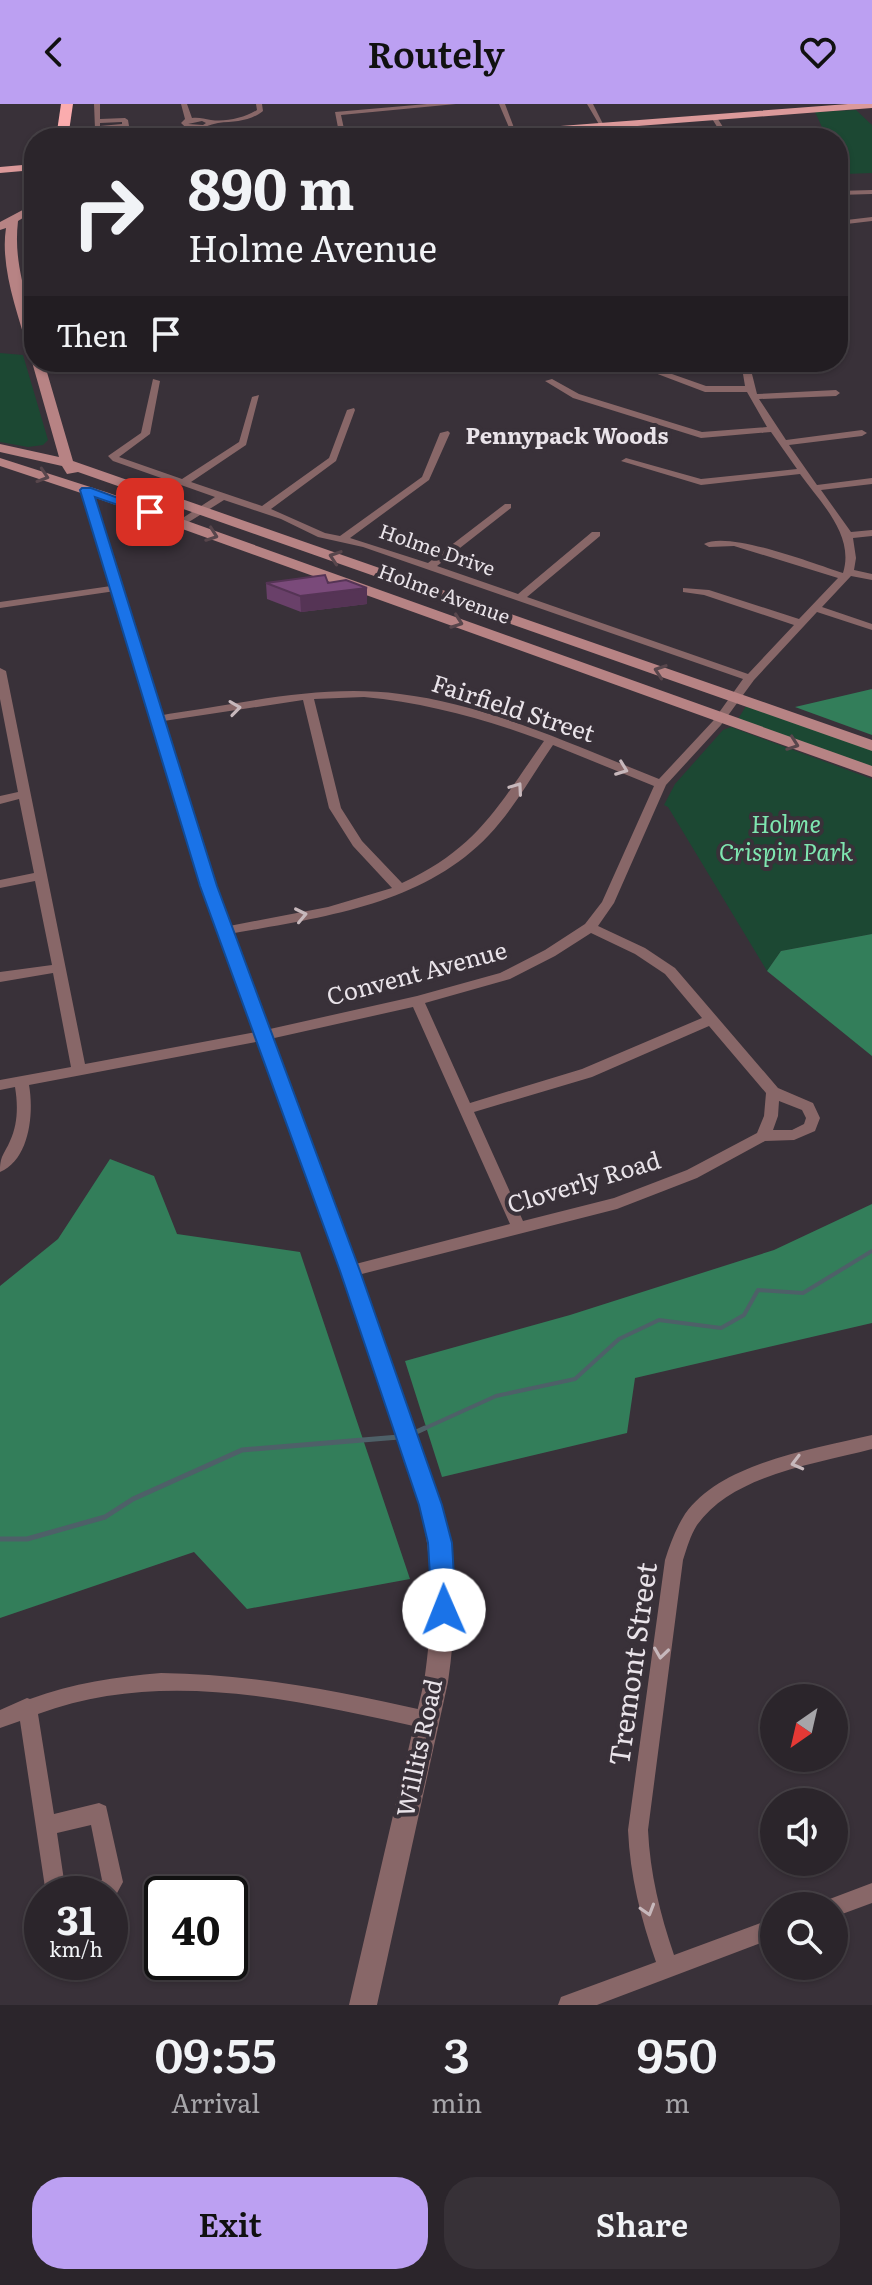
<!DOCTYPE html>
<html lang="en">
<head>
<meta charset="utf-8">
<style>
  body { margin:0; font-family:Literata,serif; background:#373137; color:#f1f3f6; height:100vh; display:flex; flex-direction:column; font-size:30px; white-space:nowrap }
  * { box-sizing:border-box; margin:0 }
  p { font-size:26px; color:#a6a5a9 }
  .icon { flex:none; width:44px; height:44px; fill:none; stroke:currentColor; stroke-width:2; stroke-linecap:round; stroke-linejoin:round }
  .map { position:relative; height:1901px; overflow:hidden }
  .drawer { display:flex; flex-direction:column; background:#2b252b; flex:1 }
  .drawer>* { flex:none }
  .top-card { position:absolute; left:24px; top:24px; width:824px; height:244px; border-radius:32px; box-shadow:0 2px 6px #0004,0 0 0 2px #474247; background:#2b252b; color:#f1f3f6; overflow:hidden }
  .needle { width:52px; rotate:214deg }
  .controls { position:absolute; left:760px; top:1580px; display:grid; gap:16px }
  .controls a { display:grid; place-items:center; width:88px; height:88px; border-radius:50%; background:#2b252b; box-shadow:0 2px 6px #0004,0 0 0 2px #474247; font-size:40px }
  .speed { position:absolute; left:24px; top:1772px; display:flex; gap:16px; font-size:40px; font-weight:700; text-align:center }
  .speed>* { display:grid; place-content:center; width:104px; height:104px; border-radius:50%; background:#2b252b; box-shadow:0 2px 6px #0004,0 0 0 2px #474247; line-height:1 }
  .speed small { font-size:20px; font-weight:400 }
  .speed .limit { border:4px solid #111; border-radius:12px; background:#fff; color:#111 }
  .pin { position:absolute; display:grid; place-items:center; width:68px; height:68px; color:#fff; margin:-34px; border-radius:16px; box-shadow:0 4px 12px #0006 }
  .me { position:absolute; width:88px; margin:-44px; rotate:359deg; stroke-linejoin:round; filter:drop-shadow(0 0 6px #0008) }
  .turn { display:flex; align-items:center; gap:28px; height:168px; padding:0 32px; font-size:36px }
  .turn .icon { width:104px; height:104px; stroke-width:2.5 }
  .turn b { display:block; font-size:56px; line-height:68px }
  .then { display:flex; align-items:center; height:76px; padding:0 32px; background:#0003; gap:16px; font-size:30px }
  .eta { display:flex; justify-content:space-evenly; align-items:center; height:136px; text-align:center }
  .eta b { font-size:48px; font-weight:600; line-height:56px }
  .cta { display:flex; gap:16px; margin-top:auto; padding:16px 32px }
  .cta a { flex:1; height:92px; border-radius:32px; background:#bca0f2; color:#111; font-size:32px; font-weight:600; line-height:92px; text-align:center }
  .cta a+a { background:#373137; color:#f1f3f6 }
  header { display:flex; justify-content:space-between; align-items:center; height:104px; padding:0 32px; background:#bca0f2; color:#111; font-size:36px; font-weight:600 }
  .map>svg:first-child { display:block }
  .green { fill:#1c4833 }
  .forest { fill:#337e5a }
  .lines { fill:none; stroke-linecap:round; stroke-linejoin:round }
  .stream-far1 { stroke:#4e6068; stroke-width:4 }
  .stream { stroke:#4e6068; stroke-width:5 }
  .minor { fill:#886768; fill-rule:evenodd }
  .tertiary { fill:#886768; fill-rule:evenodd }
  .secondary { fill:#b78384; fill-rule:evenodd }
  .primary { fill:#db999a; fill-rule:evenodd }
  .motorway { fill:#fbacae; fill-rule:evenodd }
  .wall { fill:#694069 }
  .shaded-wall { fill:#553455 }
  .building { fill:#7a4a7a; stroke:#553455; stroke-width:2 }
  .oneway { stroke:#58464c }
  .oneway2 { stroke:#c7b8bc }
  .route { fill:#1a73e8; stroke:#114b97; stroke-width:2 }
  .labels { text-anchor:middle; stroke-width:8; stroke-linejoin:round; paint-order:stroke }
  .far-street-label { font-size:20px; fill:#e9e3e9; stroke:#393139 }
  .far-neighbourhood-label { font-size:22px; font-weight:bold; fill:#e9e3e9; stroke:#393139 }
  .street-label { font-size:24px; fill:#e9e3e9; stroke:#393139 }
  .park-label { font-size:24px; font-style:italic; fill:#7ee6b0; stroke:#393139 }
  .near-street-label { font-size:28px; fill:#e9e3e9; stroke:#393139 }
</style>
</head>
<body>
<header><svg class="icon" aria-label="back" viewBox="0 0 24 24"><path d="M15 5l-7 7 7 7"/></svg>Routely<svg class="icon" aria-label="heart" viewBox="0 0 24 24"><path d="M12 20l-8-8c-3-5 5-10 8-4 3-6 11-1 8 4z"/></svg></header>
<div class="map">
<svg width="872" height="1901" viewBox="0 0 872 1901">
  <rect width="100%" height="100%" fill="#393139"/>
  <!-- green -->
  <path class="green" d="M856,6L872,21V69L845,70L838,56V34H827L815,8Z
    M0,249L23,251L48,336L43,341L28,343L0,338Z
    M746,602L872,646V663L738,615Z
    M731,623L872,675V830L781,847L767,867L668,703L664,701L675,680L723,626Z"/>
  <!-- forest -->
  <path class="forest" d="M872,585V631L795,603Z
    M872,830V952L767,867L781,847Z
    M110,1055L154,1072L177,1130L300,1148L410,1475L247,1505L194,1448L0,1514V1182L58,1135Z
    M872,1100V1219L635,1274L627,1329L442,1373L405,1257L570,1211L774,1146Z"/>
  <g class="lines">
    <!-- stream-far1 -->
    <path class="stream-far1" d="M421,1326L496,1292L575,1275L619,1235L659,1216L721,1224L744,1211L758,1186L803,1189L872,1147"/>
    <!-- stream -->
    <path class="stream" d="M412,1330L425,1324
      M0,1435H27L105,1413L133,1395L242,1346L399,1333"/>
    <!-- minor -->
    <path class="minor" d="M94,0H100V15L125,14L128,16L129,22L95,25ZM122,18V20L100,22V19Z
      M181,0H187L192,14C199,13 204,15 211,16C226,18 244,14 257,6L256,0H262L263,7C249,18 236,17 218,19C205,21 193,32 181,19L185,15ZM202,17L206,19L203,21L188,20Z
      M427,0H456L341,11L346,34H340L335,8Z
      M499,0H505L516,29L511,28Z
      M587,0H593L604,22H600Z
      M714,11L716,12L730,34H724L711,13Z
      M794,31L797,34H786L787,33Z
      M872,86V90L838,91V87Z
      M872,113V117L838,121V117Z
      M626,258H638L706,282H745L741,258H749L757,290L836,286L840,289L836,292L759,295L786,336L862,326L867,329L862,332L789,341L817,381L872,374V380L821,386L851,428L872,426V432L853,434L856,454L854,466L872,470V476L851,472L822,503L872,520V526L817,508L754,576L721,621L666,681L614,799L598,822L645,844L675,864L778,984L813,999L820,1014L815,1027L794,1036L765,1037L697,1074L617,1105L350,1173L344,1171L342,1167L344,1163L510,1120L413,903L261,937L29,981C34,1008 30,1056 0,1068C0,1051 4,1051 10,1037C18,1020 18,1001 15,983L0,986V976L71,963L53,869L0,878V868L52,861L35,777L0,784V776L34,769L19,695L0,700V692L18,688L0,595V564L6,567L85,960L261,927L417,892L500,869L545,846L585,820L602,798L654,682L553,641C532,671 514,705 489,731C421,803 316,814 224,831L219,830L217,827L219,824L328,803L392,784L353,742L329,704L303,596L157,618L153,617V613C175,608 197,606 219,602C279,592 339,582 400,590C490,601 575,642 659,675L713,617L743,575L363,443L318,433L281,415L224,396L184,421H178V417L215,393L113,357L108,352L141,329L153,275L160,277L150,330L119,353L182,375L239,338L252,293L259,291L246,341L191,378L262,402L329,354L347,306L354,304L355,306L336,357L271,405L325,429L340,432L422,373L440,329L448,327L450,329L429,376L350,434L428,459L505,400H511V404L437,462L518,490L592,428H600V432L527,493L748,570L794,521L704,491L683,488V484L709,486L799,515L838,474L734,442L709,443L704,440C728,426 814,460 843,469C855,431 820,398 800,370L701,381L621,357L626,354L701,375L797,365L771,328L701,334L573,294L545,277L552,275L579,290L702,328L767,323L747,288H705ZM364,593C427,599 485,615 544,637C498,702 478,744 402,779L362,737L341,704L314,595ZM591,829L635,850L665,870L702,914L582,965L470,999L425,899L510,875L555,852ZM709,922L766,989L764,1012L757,1029L687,1066L614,1094L523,1117L474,1008L592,973ZM779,997L802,1006L806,1014L804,1020L792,1026H773L778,1012Z
      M118,481L122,482V486L0,504V498Z
      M872,1331V1345C816,1360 733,1370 697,1421C690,1432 687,1444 683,1456L648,1726C650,1769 660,1810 674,1851L774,1814V1834L597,1901H558L561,1893L656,1858C641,1815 630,1772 628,1726L665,1456C670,1440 676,1424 685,1410C722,1358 814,1345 872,1331Z
      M161,1569C252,1570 338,1587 427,1607L434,1609L437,1616L434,1623L427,1625C300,1597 164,1563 38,1610L54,1710L99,1699L106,1702L123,1778L116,1791L110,1794V1790H82L85,1783L102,1776L91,1721L57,1729L66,1790H46L20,1617L0,1624V1606L27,1594L30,1595C73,1579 116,1573 161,1569Z
      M872,1779V1799L834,1813V1802H824L827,1796Z"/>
    <!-- tertiary -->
    <path class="tertiary" d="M86,382L92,386L216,782L360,1167L442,1401C457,1461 457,1517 448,1578L377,1901H349L424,1578C433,1517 434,1461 420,1401L340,1167L200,782L80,386Z"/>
    <!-- secondary -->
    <path class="secondary" d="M34,100V107L18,117C12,169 34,200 34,249L28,245C17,208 0,162 6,124L0,126V118Z
      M34,255V258H44L73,357L872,636V647L78,368L67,370L62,362L0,348V340L59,353L32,258Z
      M0,354L109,389L872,662V673L99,395L0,362Z"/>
    <!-- primary -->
    <path class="primary" d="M848,0H872V4L481,34H438L443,31Z
      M34,60V66L0,69V63Z"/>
    <!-- motorway -->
    <path class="motorway" d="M61,0H73L68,34H56Z"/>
  </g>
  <!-- wall -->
  <path class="wall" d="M266,479H328L367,484V500L301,508L267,495Z"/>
  <!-- shaded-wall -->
  <path class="shaded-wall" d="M367,484V500L301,508L300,492Z"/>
  <!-- building -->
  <path class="building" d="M325,471L328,479L346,476L367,484L300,492L266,479Z"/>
  <!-- one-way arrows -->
  <defs><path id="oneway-chevron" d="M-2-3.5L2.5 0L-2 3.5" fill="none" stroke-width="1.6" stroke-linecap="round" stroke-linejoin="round" transform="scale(2)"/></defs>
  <g class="oneway">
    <use href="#oneway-chevron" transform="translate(43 372) rotate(18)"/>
    <use href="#oneway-chevron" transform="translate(212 431) rotate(20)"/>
    <use href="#oneway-chevron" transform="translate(335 453) rotate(-161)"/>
    <use href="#oneway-chevron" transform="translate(457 518) rotate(20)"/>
    <use href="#oneway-chevron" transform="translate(660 567) rotate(-161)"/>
    <use href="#oneway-chevron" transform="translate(793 640) rotate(20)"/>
  </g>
  <g class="oneway2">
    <use href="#oneway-chevron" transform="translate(235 604) rotate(-8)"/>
    <use href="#oneway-chevron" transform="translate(622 665) rotate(21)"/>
    <use href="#oneway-chevron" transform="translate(517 684) rotate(-55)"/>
    <use href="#oneway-chevron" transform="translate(301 811) rotate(-12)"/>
    <use href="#oneway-chevron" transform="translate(797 1359) rotate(165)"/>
    <use href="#oneway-chevron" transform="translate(661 1549) rotate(98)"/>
    <use href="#oneway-chevron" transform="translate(648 1806) rotate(73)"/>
  </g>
  <!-- route -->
  <path class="route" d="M82,384H91L156,408L150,412L95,393L217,782L360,1167L442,1401L452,1439L456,1506L452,1513L444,1517L435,1513L432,1506L428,1439L419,1401L340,1167L200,782L80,386Z"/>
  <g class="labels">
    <!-- far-street labels -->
    <g class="far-street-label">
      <text transform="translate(437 446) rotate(19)" y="7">Holme Drive</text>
      <text transform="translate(444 490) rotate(20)" y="7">Holme Avenue</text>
    </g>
    <!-- far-neighbourhood labels -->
    <g class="far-neighbourhood-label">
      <text x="567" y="340">Pennypack Woods</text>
    </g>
    <!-- street labels -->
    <g class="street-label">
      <text transform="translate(513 605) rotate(18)" y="8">Fairfield Street</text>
      <text transform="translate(417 870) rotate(-15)" y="8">Convent Avenue</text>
      <text transform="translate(584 1079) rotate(-17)" y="8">Cloverly Road</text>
      <text transform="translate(420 1644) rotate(-78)" y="8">Willits Road</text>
    </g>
    <!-- park labels -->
    <g class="park-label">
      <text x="786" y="729">Holme<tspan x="786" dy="28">Crispin Park</tspan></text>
    </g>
    <!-- near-street labels -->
    <g class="near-street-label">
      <text transform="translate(633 1560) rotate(-82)" y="10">Tremont Street</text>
    </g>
  </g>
</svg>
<div class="controls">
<a><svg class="needle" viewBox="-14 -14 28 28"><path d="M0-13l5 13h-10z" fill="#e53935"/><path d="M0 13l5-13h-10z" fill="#a6a5a9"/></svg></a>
<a><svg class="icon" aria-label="sound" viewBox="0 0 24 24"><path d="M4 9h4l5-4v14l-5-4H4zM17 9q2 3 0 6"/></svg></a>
<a><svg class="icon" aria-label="search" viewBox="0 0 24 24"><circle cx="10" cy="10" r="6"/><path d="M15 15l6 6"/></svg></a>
</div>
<div class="speed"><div>31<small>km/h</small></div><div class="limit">40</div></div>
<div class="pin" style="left:150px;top:408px;background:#d93025"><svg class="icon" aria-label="arrive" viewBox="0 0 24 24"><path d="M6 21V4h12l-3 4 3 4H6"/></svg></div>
<svg class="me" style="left:444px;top:1506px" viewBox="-20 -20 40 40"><circle r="19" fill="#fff"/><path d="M0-13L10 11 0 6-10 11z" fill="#1a73e8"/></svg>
<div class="top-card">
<div class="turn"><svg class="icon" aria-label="right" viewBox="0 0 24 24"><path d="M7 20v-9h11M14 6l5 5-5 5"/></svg><div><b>890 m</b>Holme Avenue</div></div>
<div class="then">Then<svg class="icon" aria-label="arrive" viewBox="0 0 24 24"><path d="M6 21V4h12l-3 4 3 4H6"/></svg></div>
</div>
</div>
<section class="drawer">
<div class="eta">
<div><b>09:55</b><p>Arrival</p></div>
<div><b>3</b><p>min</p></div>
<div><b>950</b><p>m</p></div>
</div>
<div class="cta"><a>Exit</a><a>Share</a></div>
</section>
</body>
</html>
